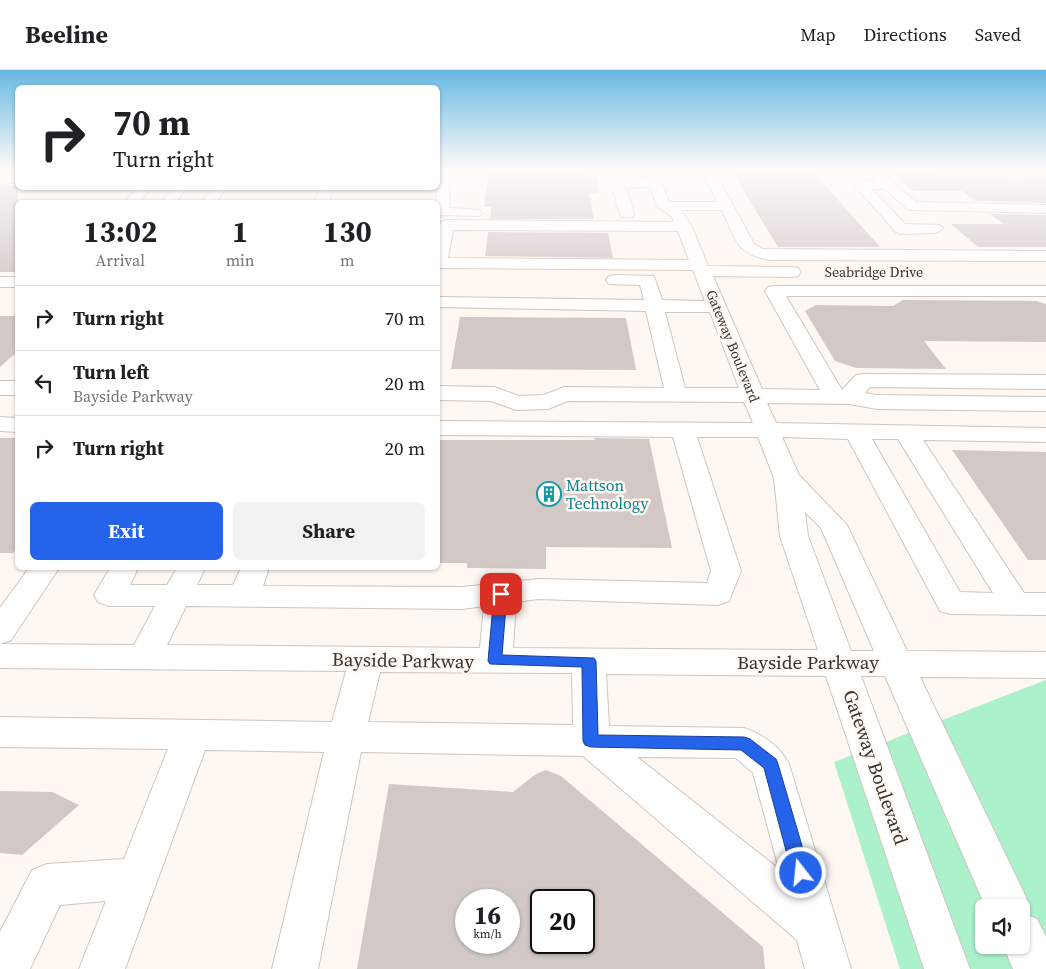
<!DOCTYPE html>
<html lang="en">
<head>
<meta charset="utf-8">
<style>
  body { margin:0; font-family:"Source Serif 4",serif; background:#f2f2f2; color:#202124; height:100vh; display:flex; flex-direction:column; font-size:19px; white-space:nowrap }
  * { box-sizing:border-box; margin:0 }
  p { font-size:16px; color:#757577 }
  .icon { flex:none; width:28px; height:28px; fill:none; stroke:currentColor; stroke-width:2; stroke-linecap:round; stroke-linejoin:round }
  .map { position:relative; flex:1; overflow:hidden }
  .details { position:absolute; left:15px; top:130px; width:425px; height:370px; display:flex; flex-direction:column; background:#fff; border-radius:8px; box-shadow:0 1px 4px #0004 }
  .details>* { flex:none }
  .guide { position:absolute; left:15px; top:15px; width:425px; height:105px; border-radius:8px; box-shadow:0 1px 4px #0004; background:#fff; color:#202124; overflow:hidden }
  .controls { position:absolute; left:975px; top:829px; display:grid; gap:10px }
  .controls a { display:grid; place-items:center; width:55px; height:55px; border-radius:8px; background:#fff; box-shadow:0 1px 4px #0004; font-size:25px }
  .speed { position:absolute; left:455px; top:819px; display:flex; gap:10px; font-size:25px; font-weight:700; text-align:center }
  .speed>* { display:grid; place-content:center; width:65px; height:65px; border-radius:50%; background:#fff; box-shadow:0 1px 4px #0004; line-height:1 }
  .speed small { font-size:12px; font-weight:400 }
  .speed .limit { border:2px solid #111; border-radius:8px; background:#fff; color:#111 }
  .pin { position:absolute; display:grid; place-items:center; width:42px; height:42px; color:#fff; margin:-21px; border-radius:10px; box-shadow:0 2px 8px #0006 }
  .me { position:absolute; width:55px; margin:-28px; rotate:344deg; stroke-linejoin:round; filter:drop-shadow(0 0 4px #0008) }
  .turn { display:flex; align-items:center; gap:18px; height:105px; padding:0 15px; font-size:22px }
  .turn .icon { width:65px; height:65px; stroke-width:2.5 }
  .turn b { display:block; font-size:35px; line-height:42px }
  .eta { display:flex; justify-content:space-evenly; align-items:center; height:85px; text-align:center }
  .eta b { font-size:30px; font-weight:700; line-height:35px }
  .cta { display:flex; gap:10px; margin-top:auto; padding:10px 15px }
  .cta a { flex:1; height:58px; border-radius:8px; background:#2563eb; color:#fff; font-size:20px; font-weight:700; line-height:58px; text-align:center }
  .cta a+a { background:#f2f2f2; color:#202124 }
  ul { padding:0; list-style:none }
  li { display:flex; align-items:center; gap:15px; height:65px; padding:0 15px; border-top:1px solid #e0e0e0 }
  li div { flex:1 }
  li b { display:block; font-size:19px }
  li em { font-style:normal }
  header { display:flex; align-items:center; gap:30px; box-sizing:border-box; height:70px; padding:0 25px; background:#fff; border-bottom:1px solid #e0e0e0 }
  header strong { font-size:24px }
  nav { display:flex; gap:28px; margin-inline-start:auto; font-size:18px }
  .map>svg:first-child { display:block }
  .green { fill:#aaf1cc; fill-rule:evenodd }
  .building { fill:#d2c8c6; fill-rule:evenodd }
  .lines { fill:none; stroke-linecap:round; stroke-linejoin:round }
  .minor-casing { stroke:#cec6c0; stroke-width:2 }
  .minor { fill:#fff; fill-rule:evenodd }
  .route { fill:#2563eb; stroke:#184099 }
  .labels { text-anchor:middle; stroke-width:5; stroke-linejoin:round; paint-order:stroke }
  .far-street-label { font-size:14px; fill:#363331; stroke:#fff7f1 }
  .culture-label { font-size:16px; fill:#0d838f; stroke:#fff7f1; text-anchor:start }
  .near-street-label { font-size:19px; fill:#363331; stroke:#fff7f1 }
</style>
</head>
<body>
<header>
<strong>Beeline</strong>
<nav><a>Map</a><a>Directions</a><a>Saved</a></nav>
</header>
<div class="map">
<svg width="1046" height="899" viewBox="0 0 1046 899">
  <rect width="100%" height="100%" fill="#fff7f1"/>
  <!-- green -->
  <path class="green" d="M1046,610V899H900L834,692ZM984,838H1021V875H984Z"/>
  <!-- building -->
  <path class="building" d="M489,102H571L597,107L598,123H589L594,149H490L491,137H484Z
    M732,102L814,103L880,177H778Z
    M894,104H940L962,121H913Z
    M944,107H1005L1019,111L1031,107H1046V133L975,131Z
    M0,116H18V202H0Z
    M990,144L1046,145V177H978L951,154H1004Z
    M488,162L608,163L613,188L485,186Z
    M903,230L1036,231L1046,234V272L924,271L946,299L856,298L835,291L805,241L816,235L893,236Z
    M0,246H18V281L0,297Z
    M460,247L626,248L636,300L451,299Z
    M0,368H18V477L13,483H0Z
    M594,368L649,369L672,478L546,477V499L467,498V493H438V370H595Z
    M952,380L1046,382V490H1028Z
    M546,700L561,706L763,877L765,899H357L389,714L513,722L536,704ZM466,830H509V872H466ZM541,830H584V872H541Z
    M0,721L52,722L79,735L22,785L0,783Z"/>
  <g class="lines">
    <defs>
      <path id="minor" d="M438,100H448L450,138L480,140L482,143L480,146L438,145V132H436Z
        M644,100H656L669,132H717L702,100H714L754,174L763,179L1046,181V191L770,190C735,184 736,169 722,140H681L692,157L708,196L792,197L798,198L801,202L798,206L792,207L713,206L762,319L820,320L765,221L768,217L774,216H1046V226H786L842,320L856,305L864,304L1046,305V319L870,317L865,323L877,325L1046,327V341L877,339L850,334L767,333L776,353L1046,358V372L923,370L1024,523H1046V545L951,544L940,541L848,369L782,367L799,405L847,455L907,581L1046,582V608L920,607L1024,823L1030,838L1027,845L1037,849L1046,867V899H1013L1003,875H1021V838H986L885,606H861L970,899H924L826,606L606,604L609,656L744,658C762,664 780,676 789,694L851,899H805L797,870L583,686L361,682L318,899H272L324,682L205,680L125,899H79L106,831L60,835L30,899H0V862L32,800L47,794L124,789L168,679L0,677V647L332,652L346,601L0,598V538L29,498H59L11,570L0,574L134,575L155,536H109L98,532L94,525L110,498H138L130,515H167L177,498H205L197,515H233L241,498H269L263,516L462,517L538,509L707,513L711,501L673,367L438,365V351L753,353L744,332L568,331L548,339L516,340L491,331L438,330V316L494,317L519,326L544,325L564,317L664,318L646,241L438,237V227L644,230L640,215L609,214L606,210L609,206L615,205L654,206L662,230L705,231L693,200L438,198V160L441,152L446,150L674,152L672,147L657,136L650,117H626L634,144L632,147H622L620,144L611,113L618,109H647ZM453,160L678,161L689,190L448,188ZM665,242H710L739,318H685ZM697,367H758L774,408L780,466L818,580L513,578L516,532L538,529L718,535L729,531L741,501ZM872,369H898L993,523L960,522ZM805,442L821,458L874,581H851L808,466ZM186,536L462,539L484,536L480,578L167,575ZM380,602L572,603L573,655L368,652ZM637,687L736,688L753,703L779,799Z
        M865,100H878L916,132L1046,135V143L912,140L907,139L885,119H872L905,154L940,155L943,158L940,161L935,163L901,164L896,162L854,115L861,111H876Z
        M999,100H1028L1031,105C1023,113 1005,108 999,100Z
        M18,105V113L0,114V106Z
        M137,118H151L139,132H125Z
        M173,118H187L176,132H162Z
        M213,118H226L216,132H202Z
        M320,118H333L329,132H315Z
        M0,207H18V217H0Z
        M0,311H18V325H0Z
        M0,347L18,348V362L0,361Z"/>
    </defs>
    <!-- minor casing -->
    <use href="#minor" class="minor-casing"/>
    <!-- minor -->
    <use href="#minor" class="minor"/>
  </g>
  <!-- sky -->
  <linearGradient id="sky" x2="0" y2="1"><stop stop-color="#67b8e3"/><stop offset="0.44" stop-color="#fffbf9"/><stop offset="1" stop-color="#fffbf9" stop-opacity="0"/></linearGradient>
  <rect width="1046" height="226" fill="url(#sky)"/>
  <!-- route -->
  <path class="route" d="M501,519L507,524L502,585L594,588L596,591L598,665L744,667L750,669L776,689L778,694L810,803L807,809L801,811L795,809L792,803L764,698L741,680L591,677L585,675L583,671L582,597L490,594L488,591L494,524Z"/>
  <!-- icons -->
  <defs>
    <symbol id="building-ring" viewBox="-11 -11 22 22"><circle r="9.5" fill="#fff7f1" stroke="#0f9aa8" stroke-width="1.5"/><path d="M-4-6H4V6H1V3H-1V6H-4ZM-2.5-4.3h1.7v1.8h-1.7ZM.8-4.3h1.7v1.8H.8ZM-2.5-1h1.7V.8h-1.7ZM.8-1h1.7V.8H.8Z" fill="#0f9aa8"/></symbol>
  </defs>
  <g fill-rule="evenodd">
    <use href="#building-ring" x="535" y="410" width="28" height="28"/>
  </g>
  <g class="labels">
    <!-- far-street labels -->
    <g class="far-street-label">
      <text x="874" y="207">Seabridge Drive</text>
      <text transform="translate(733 276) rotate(68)" y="5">Gateway Boulevard</text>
    </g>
    <!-- culture labels -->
    <g class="culture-label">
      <text x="566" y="421">Mattson<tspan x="566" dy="18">Technology</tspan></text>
    </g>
    <!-- near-street labels -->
    <g class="near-street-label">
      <text transform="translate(403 590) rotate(1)" y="7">Bayside Parkway</text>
      <text x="808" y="599">Bayside Parkway</text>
      <text transform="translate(876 697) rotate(71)" y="7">Gateway Boulevard</text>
    </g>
  </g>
</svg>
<div class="controls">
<a><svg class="icon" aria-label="sound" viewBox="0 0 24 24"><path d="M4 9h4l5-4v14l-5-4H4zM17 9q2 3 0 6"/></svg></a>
</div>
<div class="speed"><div>16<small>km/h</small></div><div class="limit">20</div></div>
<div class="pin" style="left:501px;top:524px;background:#d93025"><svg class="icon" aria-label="arrive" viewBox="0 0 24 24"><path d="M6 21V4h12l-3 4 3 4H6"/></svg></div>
<svg class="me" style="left:801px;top:803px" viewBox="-20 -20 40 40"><circle r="17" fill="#2563eb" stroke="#fff" stroke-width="3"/><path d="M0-11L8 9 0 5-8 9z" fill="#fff"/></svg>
<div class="guide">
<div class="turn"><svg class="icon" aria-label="right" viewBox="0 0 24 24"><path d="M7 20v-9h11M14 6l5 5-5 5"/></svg><div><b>70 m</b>Turn right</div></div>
</div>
<section class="details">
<div class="eta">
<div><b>13:02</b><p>Arrival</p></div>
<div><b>1</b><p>min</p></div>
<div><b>130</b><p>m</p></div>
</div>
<ul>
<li><svg class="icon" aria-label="right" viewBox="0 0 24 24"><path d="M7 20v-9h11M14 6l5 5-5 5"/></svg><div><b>Turn right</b></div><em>70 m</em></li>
<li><svg class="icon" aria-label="left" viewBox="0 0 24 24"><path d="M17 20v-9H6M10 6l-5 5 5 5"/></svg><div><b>Turn left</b><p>Bayside Parkway</p></div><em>20 m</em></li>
<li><svg class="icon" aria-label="right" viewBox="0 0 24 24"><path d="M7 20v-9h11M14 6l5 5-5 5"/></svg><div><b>Turn right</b></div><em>20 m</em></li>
</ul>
<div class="cta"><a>Exit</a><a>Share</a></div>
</section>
</div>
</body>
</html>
